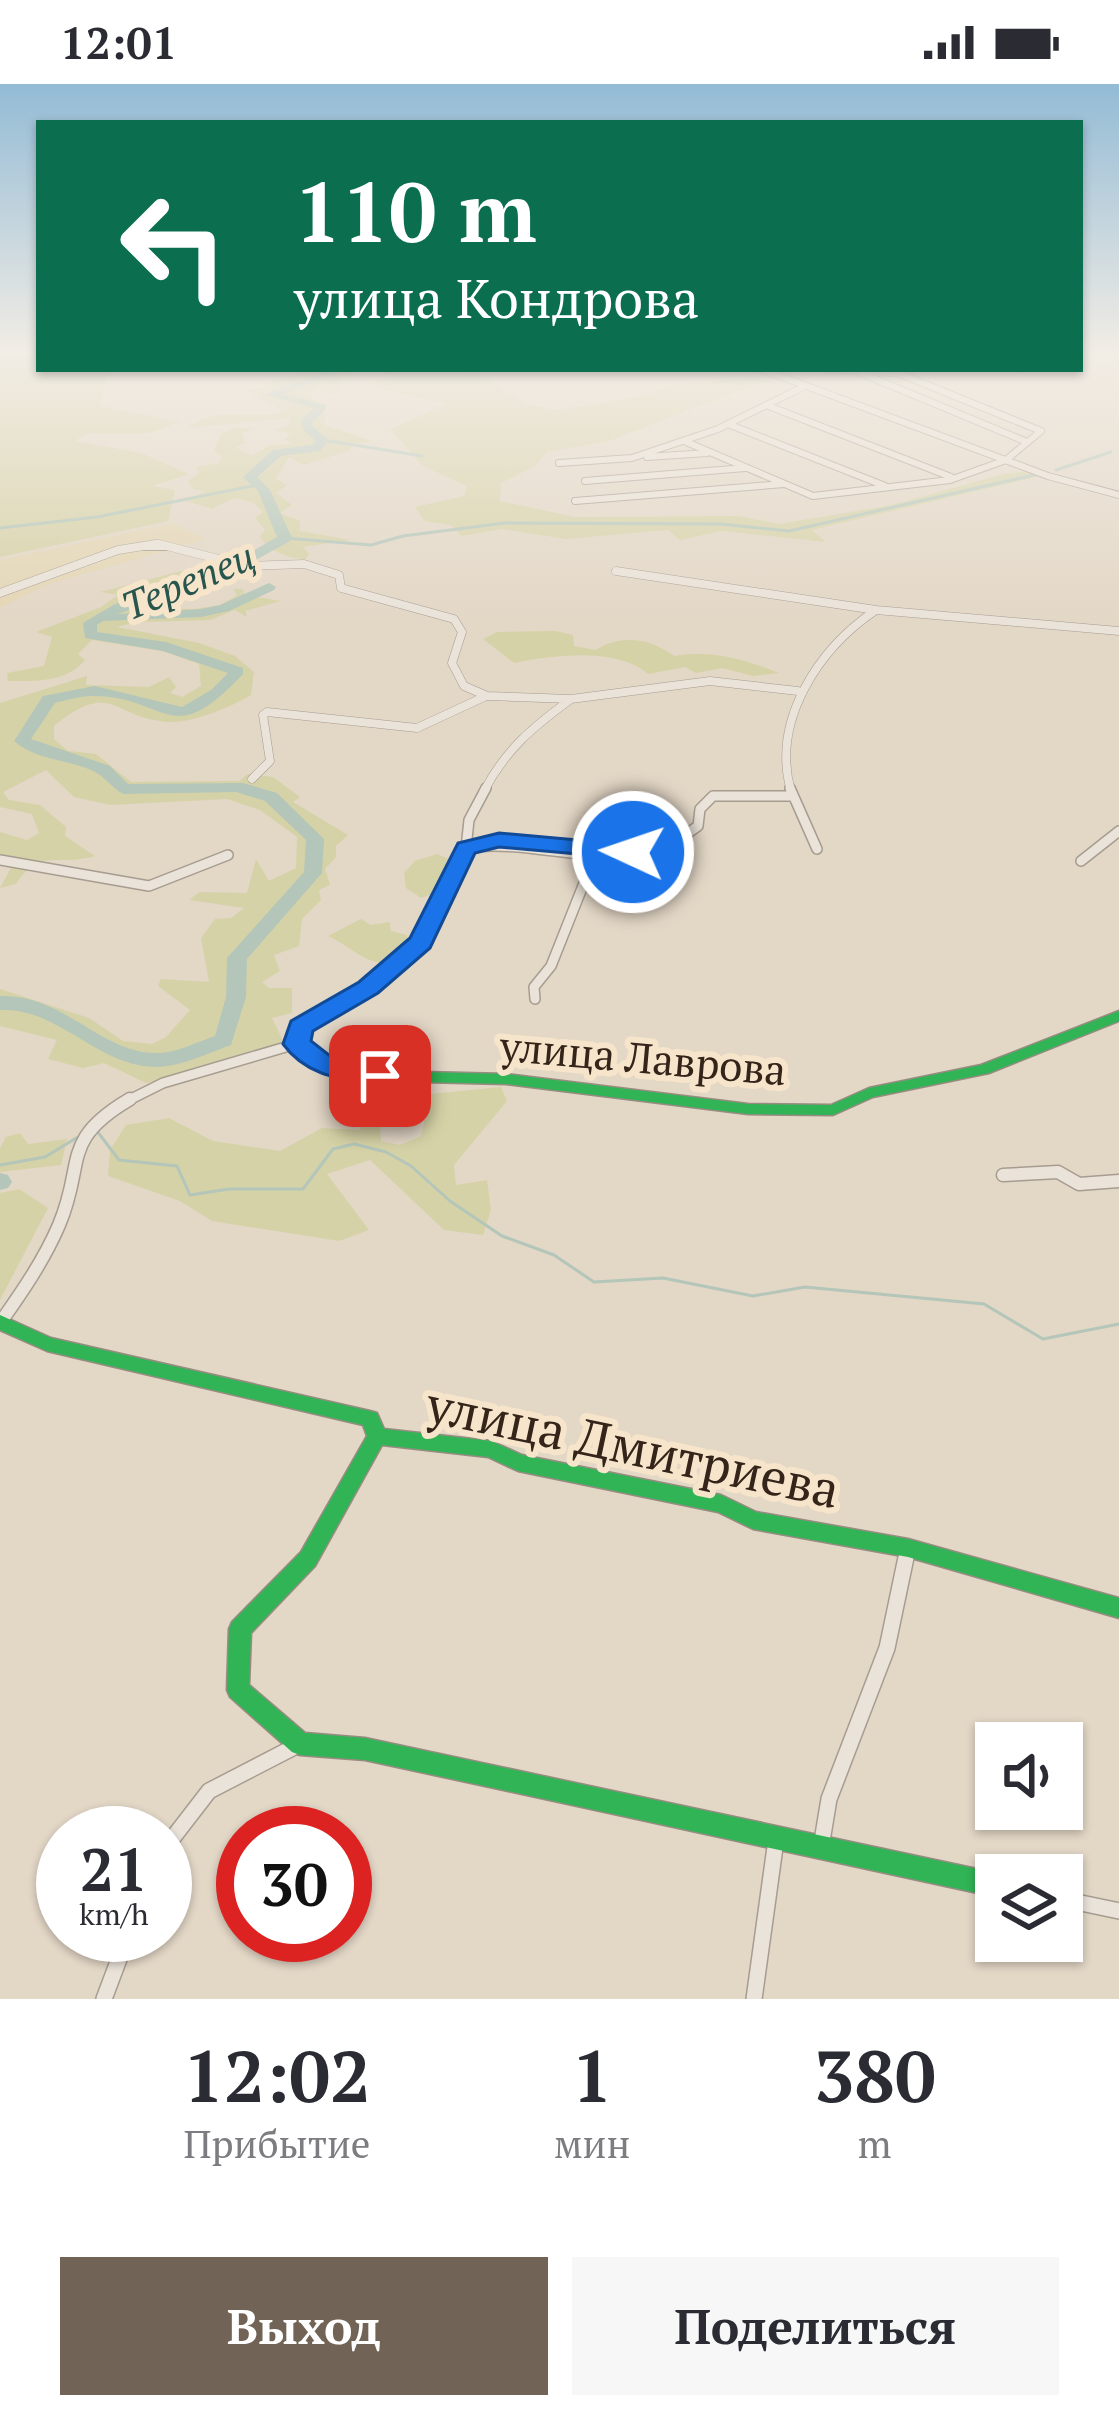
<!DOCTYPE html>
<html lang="ru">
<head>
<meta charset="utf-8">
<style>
  body { margin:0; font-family:"PT Serif",serif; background:#f7f7f7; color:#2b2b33; height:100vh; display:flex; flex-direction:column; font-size:45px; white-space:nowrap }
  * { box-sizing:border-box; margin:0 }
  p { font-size:39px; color:#7c7c81 }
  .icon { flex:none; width:66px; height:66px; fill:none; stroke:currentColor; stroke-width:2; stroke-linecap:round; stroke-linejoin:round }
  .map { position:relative; height:1915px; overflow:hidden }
  .details { display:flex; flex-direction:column; background:#fff; flex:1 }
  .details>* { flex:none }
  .hud { position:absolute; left:36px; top:36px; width:1047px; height:252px; border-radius:0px; box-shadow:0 3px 9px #0004; background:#0b6e4f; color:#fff; overflow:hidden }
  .tools { position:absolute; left:975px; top:1638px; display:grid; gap:24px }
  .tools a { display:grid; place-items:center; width:108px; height:108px; border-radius:0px; background:#fff; box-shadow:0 3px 9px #0004; font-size:60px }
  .speed { position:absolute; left:36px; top:1722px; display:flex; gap:24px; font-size:60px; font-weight:700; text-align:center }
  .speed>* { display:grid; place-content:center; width:156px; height:156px; border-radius:50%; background:#fff; box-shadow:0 3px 9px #0004; line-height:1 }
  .speed small { font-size:30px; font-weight:400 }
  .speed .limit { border:18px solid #d22; background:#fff; color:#111 }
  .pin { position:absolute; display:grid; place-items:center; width:102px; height:102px; color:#fff; margin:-51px; border-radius:24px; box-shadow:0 6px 18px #0006 }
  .me { position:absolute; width:132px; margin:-66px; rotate:273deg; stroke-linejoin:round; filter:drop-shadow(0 0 9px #0008) }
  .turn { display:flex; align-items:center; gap:42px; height:252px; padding:0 60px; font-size:54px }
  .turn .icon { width:156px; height:156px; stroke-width:2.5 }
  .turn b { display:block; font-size:84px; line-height:102px }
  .eta { display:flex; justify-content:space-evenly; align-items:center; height:204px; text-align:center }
  .eta b { font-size:72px; font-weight:800; line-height:84px }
  .primary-button { display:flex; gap:24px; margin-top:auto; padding:24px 60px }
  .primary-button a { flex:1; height:138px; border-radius:0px; background:#716356; color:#fff; font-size:48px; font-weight:800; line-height:138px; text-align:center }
  .primary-button a+a { background:#f7f7f7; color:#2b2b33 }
  .status { display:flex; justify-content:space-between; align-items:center; height:84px; padding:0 60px; background:#fff; direction:ltr }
  .status svg { height:33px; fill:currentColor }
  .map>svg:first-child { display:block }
  .farmland { fill:#e4d6b5 }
  .green { fill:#d6d2a7 }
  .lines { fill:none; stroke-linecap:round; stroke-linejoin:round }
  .stream { stroke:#b3c6b9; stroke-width:3 }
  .river { fill:#b3c6b9; fill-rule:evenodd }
  .street-far4-casing { stroke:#a79c90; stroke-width:8 }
  .street-far3-casing { stroke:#a79c90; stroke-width:9 }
  .street-far2-casing { stroke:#a79c90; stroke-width:12 }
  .street-far1-casing { stroke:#a79c90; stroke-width:15 }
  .street-casing { stroke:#a79c90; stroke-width:18 }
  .fast-casing { stroke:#978c81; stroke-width:3 }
  .street-far4 { stroke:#eae3d9; stroke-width:6 }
  .street-far3 { stroke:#eae3d9; stroke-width:8 }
  .street-far2 { stroke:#eae3d9; stroke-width:9 }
  .street-far1 { stroke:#eae3d9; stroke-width:12 }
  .street { stroke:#eae3d9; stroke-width:15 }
  .fast { fill:#30b455; fill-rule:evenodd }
  .route { fill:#1a73e8; stroke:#114b97; stroke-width:3 }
  .labels { text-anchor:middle; stroke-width:12; stroke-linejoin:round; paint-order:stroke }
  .far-water-label { font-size:39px; font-style:italic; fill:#28554e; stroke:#f6e5ca }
  .street-label { font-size:42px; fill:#34241a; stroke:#f6e5ca }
  .near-street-label { font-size:51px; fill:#34241a; stroke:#f6e5ca }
</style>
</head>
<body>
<div class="status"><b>12:01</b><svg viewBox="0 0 49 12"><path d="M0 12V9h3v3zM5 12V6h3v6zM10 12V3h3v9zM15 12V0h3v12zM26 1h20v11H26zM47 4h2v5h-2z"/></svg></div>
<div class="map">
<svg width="1119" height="1915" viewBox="0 0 1119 1915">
  <rect width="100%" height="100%" fill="#e3d7c6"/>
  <!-- farmland -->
  <path class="farmland" d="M173,439L207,455L46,501L0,524V476Z"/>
  <!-- green -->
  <path class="green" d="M0,270H39V285H108L100,322L180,338L148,349H88L75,357L141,369L189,390L152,402L175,406L168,437L0,473Z
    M289,285H349L334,309L324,311L319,303L311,309L312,315L323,321L325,341L372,357L354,360L349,367L303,381L289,373L276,395L287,401L276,409L292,421L280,429L300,437V447L351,456L303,463L309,470L306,475C292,475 267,468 260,452L265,446L255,434L263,428L252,418L234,414L212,425L186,417L205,407L193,405L188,397L198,390L196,383L219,379L222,373L214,367L221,350L233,344H253L241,350L245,359L236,363L251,372L271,361L291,360L285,355L291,350L275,346L288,342L290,334L187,344C219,319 257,339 283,327L245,306L264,304L268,298L310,288Z
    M384,285H453L486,294L526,320L557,326L637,313L670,301L753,294L765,297L609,357L547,368L535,382L501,399L500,417L575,433L739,432L779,440L892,421L1003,390L1027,387L1040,392L812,446L826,458L721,447L680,456L668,446L566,455L502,445L461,452L451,441L424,437L415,423L464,412L467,402L423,382L390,345L447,320L375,303L371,298L391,294Z
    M220,477L241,485L243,493L233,498L234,485C212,484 166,508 141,516L137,524L195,525L220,521L237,511L233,505H243L245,511L281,517L245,527L247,533L235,526L210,536L136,538L117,543L199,559L235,572L254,588L251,611C231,623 193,639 169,638C112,635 113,594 54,642V655L68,667L96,670L131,698L239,697L248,690L273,693L300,713L293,718L348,751L336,762V773L325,785L330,801L319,806L321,816L302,835L299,862L274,871L280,887L262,898L269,904H292V929L272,934L284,959L253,973L146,999L104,979L83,984L48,975L57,956L0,942V905L89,934L123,957L152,960L166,953L190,926L158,902L161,895L209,898L201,854L215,835L231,834L244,824L189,816L200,808L247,809L256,775L269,797L296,784L297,753L260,726L227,715L110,721L74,713L46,686L3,708L9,716L40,721L66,743L65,752L95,772C58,783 40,763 16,800L0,804L13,780L0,776V748L27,756L39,749L32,730L0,723V619L87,592L86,601L149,603L169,593L176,603L170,609L182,613L201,602L199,580L162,567L92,556L78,570L85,576C66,599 35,597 8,597L7,589L44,582L52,553L36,548L101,523L118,511L100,508Z
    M556,547L573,551L574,562L595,566C621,550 651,554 674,572C713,566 743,575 779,589L753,592L722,584L696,589L685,583L648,590C616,563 554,571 514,579L483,555L497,548Z
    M437,770L452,776L434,809L421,814L406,804L404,789L415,777Z
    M361,835L371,841L390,838L391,847L407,851L408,866C376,895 359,866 328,852Z
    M389,1000L394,1010L380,1041L381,1057L400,1061L421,1052L431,1010L501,1003L507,1017L454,1081L456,1101L487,1096L491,1126L483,1151L444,1146L370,1076L327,1090L369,1146L339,1157L212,1137L180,1117L108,1092L110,1066L126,1041L169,1034L213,1057L280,1067L322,1044L360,1046L373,1004Z
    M20,1049L28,1060L67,1055L61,1081L0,1088V1064L6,1053Z
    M19,1105L48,1124L0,1216V1109Z"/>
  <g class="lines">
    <!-- stream -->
    <path class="stream" d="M323,356L422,372
      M1056,386L1111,368
      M0,444L97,433L262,400
      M285,454L371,461L403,452L505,439L721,440L789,447L1034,391
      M97,1047L119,1076L177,1082L190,1111L229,1105H303L333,1065L354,1060L386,1068L411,1082L450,1117L502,1152L554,1171L594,1198L663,1194L753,1212L805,1203L984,1220L1043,1255L1119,1240
      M0,1081L45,1073L78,1053"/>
    <!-- river -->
    <path class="river" d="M324,285L342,287L283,310L326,321V325L312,338L313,343L329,356L320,367L281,372L257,393L270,406L292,454L290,457L213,500L117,530L201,525L220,521L269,499L276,503L274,506L229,527L201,533L103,537L97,541V548L166,558L243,584V590C169,669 169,612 92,612C79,612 67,616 55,619L31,655L110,682L128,700L243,699L277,709L324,755L322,789L247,875L246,913L231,961C208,969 183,982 158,983C98,984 59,923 0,926V912C66,910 102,972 160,969C178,968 197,958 215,952L226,913L227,874L304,788L306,756L265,717L236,708L123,710C111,703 105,692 91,686C65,675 36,676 14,657L43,612L95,602L182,623L211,606L228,589L163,567L85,554L83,539L115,520L213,490L277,453L258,407L243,393L273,366L312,361L316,357L304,347L300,337L314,324L265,311L326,287Z
      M0,1089L8,1091L12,1098L8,1104L0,1106Z"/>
    <defs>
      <path id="street-far4" d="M761,285L1048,392L1119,411
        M826,285L895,289
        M856,287L1027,358
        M766,321L951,393
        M728,340L885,402
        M684,357L813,412L950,396L1006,376L1041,347L888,285
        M647,373L707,369
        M559,379L632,374L718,345L805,302
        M585,397L745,384
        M575,417L784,400
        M136,463H171"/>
      <path id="street-far3" d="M159,460L238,480
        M244,482L304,480L339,491L341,504L454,535L462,548L452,579L464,602L487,612L571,615L710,597L798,607
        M616,487L876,526
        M0,509L118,466L156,460
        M252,695L270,677L263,631L267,628L417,644L484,613
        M484,707C506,665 533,643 571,615
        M791,707C771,637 818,565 876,526L1119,547"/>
      <path id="street-far2" d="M790,704L817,765
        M466,764C529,754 595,784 657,767C672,763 685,751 698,742L700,725L713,712H792
        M0,776L149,802L228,771
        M1081,777L1119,747
        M535,915L534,903L551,882L592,779L605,769
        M125,1018L163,999L296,960L300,943L368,904L421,858L466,764L469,736L486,704"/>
      <path id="street-far1" d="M1003,1091L1058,1088L1079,1100L1119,1097
        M0,1239C22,1208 44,1176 59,1141C86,1078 59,1057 130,1015"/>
      <path id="street" d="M821,1763L829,1715L887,1564L908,1464
        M165,1764L209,1707L298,1661
        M1062,1815L1119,1827
        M104,1915L128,1851
        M754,1915L776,1756"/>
      <path id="fast" d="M1119,927V937L989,989L873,1013L833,1031L748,1030L506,1000L380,997L321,987L288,960L296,955L301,957L330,979L380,987L506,990L748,1020L831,1021L869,1004L981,981Z
        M0,1231L51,1254L370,1327L377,1329L384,1345L491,1357L522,1371L721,1411L756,1428L908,1455L1119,1514V1534L908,1473L753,1445L718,1428L518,1387L488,1373L382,1361L315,1482L251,1549L249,1601L305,1649L365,1654L996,1789L1001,1791H996V1813L365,1676L300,1671L292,1668L230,1613L227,1606L229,1545L232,1538L301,1468L367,1352L363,1341L47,1267L0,1246Z"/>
    </defs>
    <!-- street-far4 casing -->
    <use href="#street-far4" class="street-far4-casing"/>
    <!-- street-far3 casing -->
    <use href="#street-far3" class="street-far3-casing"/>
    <!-- street-far2 casing -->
    <use href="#street-far2" class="street-far2-casing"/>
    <!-- street-far1 casing -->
    <use href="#street-far1" class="street-far1-casing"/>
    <!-- street casing -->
    <use href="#street" class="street-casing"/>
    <!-- fast casing -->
    <use href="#fast" class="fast-casing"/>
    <!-- street-far4 -->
    <use href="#street-far4" class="street-far4"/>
    <!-- street-far3 -->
    <use href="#street-far3" class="street-far3"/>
    <!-- street-far2 -->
    <use href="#street-far2" class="street-far2"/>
    <!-- street-far1 -->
    <use href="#street-far1" class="street-far1"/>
    <!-- street -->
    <use href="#street" class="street"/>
    <!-- fast -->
    <use href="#fast" class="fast"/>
  </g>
  <!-- sky -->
  <linearGradient id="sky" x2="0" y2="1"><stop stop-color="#93bbd5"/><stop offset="0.5" stop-color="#f2ede5"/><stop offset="1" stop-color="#f2ede5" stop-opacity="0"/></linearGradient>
  <rect width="1119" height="538" fill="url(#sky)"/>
  <!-- route -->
  <path class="route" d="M499,749L633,761L645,768L633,775L499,763L475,769L430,864L378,909L313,947L311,957L334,975L390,986L394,992L390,999L380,1002C343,995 307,993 283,960L291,937L359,898L410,854L458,759Z"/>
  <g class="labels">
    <!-- far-water labels -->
    <g class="far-water-label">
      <text transform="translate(188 497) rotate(-23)" y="14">Терепец</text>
    </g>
    <!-- street labels -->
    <g class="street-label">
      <text transform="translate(643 974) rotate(5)" y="15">улица Лаврова</text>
    </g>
    <!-- near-street labels -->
    <g class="near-street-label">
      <text transform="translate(633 1363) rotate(12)" y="18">улица Дмитриева</text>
    </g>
  </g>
</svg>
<div class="tools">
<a><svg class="icon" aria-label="sound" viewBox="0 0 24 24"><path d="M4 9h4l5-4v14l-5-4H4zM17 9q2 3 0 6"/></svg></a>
<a><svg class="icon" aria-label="layers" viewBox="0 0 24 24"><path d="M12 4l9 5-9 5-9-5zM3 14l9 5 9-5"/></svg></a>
</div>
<div class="speed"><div>21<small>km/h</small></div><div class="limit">30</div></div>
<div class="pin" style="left:380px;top:992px;background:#d93025"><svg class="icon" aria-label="arrive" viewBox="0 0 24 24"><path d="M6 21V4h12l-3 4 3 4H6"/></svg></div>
<svg class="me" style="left:633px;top:768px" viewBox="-20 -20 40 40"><circle r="17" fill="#1a73e8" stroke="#fff" stroke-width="3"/><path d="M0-11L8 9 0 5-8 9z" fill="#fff"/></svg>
<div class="hud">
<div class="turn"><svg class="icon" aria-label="left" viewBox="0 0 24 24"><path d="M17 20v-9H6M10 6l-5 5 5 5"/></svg><div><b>110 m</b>улица Кондрова</div></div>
</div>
</div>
<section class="details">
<div class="eta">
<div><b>12:02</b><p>Прибытие</p></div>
<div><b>1</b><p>мин</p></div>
<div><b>380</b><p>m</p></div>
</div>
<div class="primary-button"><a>Выход</a><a>Поделиться</a></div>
</section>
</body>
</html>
